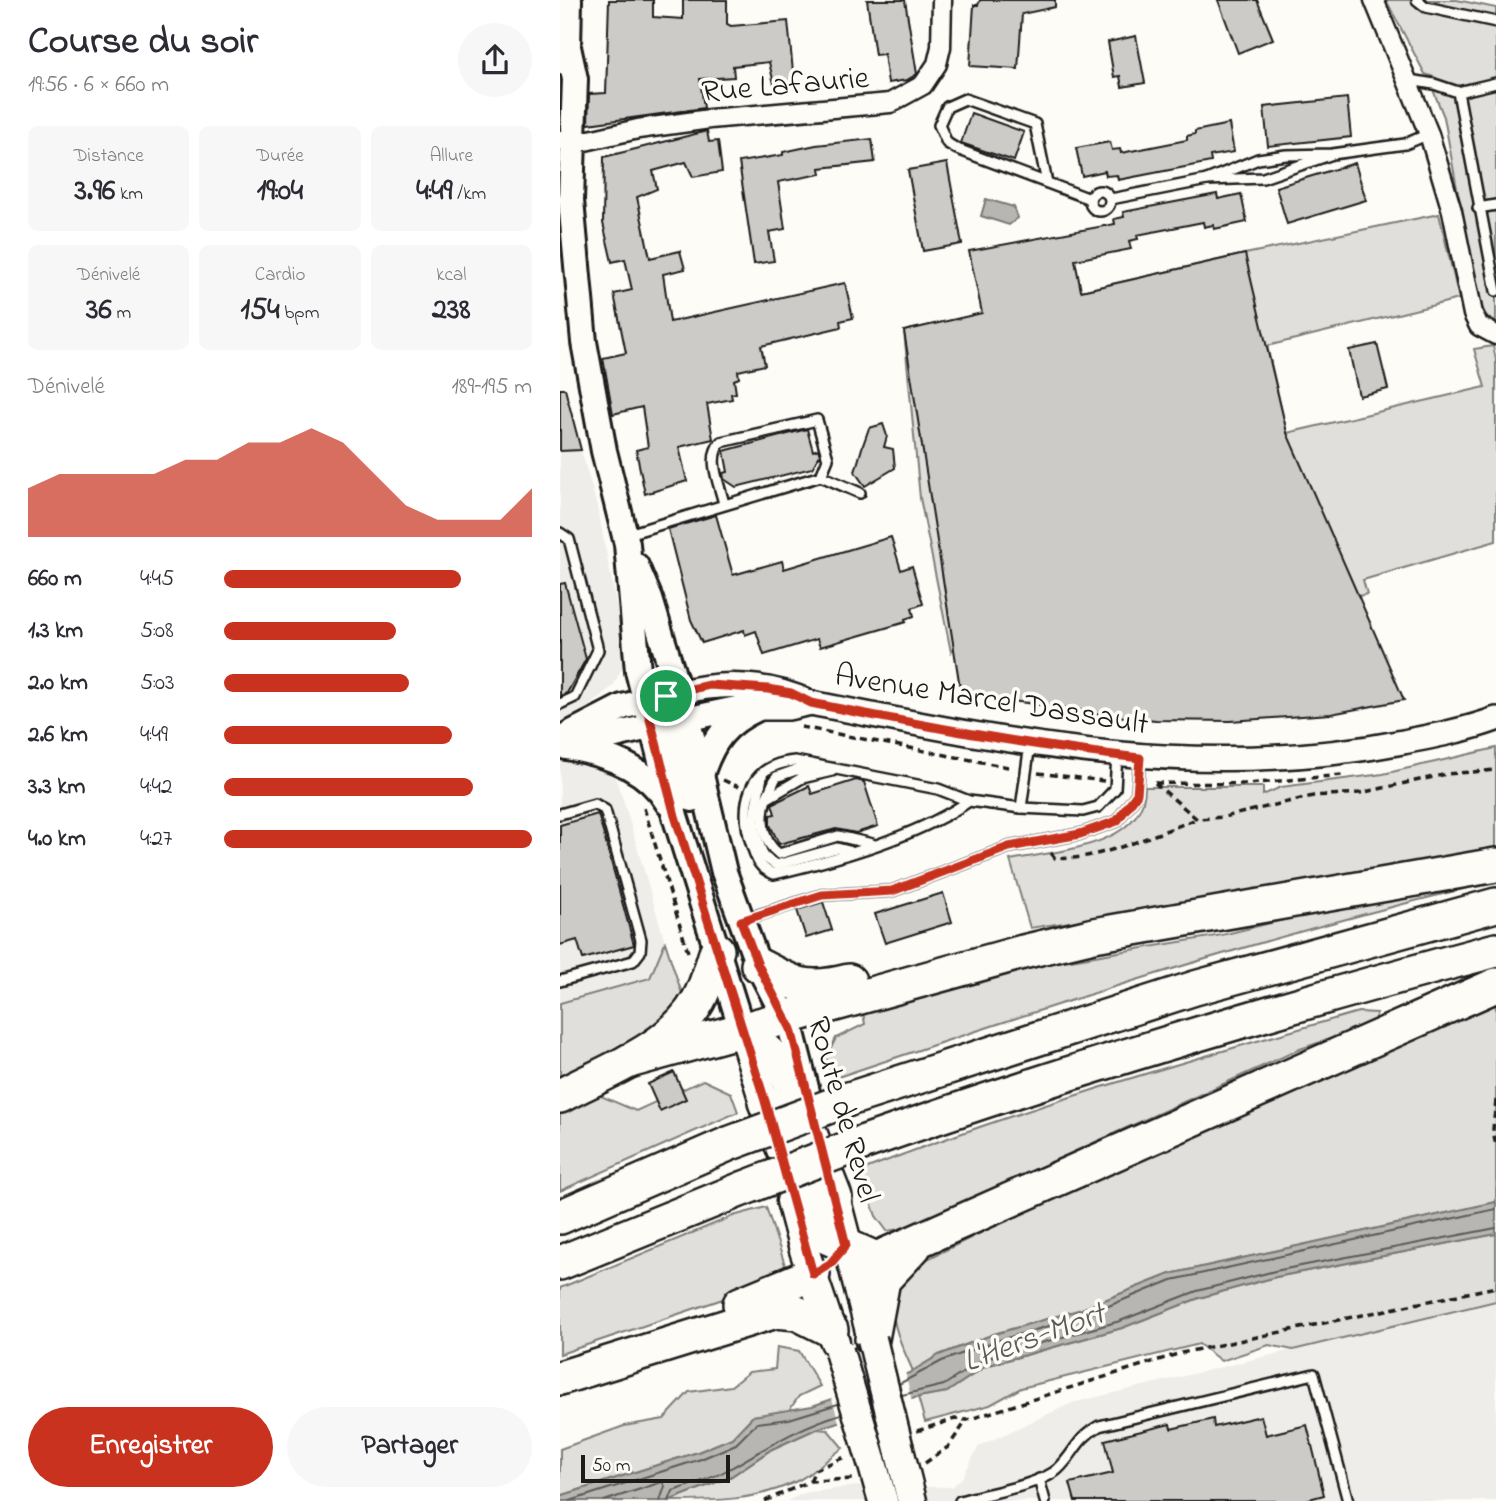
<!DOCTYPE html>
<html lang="fr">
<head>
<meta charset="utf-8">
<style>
	body { margin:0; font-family:"Indie Flower",sans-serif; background:#f7f7f7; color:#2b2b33; height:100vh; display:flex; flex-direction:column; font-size:26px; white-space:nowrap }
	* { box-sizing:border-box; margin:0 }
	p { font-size:23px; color:#7c7c81 }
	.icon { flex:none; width:38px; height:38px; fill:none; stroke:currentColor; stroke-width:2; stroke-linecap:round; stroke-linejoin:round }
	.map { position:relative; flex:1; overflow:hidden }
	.side { display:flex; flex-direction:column; background:#fff; width:560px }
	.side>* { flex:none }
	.scale { position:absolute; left:21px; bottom:18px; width:149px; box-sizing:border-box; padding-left:7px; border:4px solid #1c1c1c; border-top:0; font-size:19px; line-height:24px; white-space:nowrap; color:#1c1c1c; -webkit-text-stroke:5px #fdfcf7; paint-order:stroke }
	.pin { position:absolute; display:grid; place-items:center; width:60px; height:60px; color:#fff; margin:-30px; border:4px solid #fff; border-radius:50%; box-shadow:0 2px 7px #0007 }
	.round { display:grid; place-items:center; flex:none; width:74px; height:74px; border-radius:37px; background:#f7f7f7 }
	.summary { display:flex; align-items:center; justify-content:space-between; height:119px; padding:0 28px }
	h1 { font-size:38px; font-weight:700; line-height:52px }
	.figures { display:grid; grid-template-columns:repeat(3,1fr); gap:10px; height:119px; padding:7px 28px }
	.figures div { display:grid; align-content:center; border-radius:10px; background:#f7f7f7; text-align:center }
	.figures b { font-size:30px; font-weight:700 }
	.figures small { font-size:19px; font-weight:400 }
	.figures p { font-size:19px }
	.chart { height:196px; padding:14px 28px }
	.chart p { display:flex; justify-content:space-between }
	.chart svg { width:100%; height:126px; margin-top:7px; fill:#c8321e; opacity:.7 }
	.action { display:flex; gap:14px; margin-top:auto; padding:14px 28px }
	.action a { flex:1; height:80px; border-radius:42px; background:#c8321e; color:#fff; font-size:28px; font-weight:700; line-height:80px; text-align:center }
	.action a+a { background:#f7f7f7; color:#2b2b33 }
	ul { padding:0 28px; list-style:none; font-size:23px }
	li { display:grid; grid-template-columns:112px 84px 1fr; align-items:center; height:52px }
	li i { height:18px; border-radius:9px; background:#c8321e }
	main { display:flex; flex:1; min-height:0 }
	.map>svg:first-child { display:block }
</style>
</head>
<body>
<main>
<section class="side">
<div class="summary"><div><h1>Course du soir</h1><p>19:56 · 6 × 660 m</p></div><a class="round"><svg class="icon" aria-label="share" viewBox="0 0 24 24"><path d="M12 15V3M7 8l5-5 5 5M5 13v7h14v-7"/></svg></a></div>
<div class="figures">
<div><p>Distance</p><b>3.96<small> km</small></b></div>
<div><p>Durée</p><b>19:04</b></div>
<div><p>Allure</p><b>4:49<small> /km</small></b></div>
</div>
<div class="figures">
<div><p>Dénivelé</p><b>36<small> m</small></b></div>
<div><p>Cardio</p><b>154<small> bpm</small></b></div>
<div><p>kcal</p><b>238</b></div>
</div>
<div class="chart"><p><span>Dénivelé</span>189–195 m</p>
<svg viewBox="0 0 160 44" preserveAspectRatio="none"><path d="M0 44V27L10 22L20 22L30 22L40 22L50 17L60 17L70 11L80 11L90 6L100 11L110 22L120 33L130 38L140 38L150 38L160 27V44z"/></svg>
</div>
<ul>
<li><b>660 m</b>4:45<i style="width:77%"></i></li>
<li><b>1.3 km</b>5:08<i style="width:56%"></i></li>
<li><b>2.0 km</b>5:03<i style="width:60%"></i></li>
<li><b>2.6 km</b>4:49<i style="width:74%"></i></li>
<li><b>3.3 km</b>4:42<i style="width:81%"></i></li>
<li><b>4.0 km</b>4:27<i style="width:100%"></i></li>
</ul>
<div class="action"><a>Enregistrer</a><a>Partager</a></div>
</section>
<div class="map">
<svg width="936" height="1501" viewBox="0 0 936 1501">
	<rect width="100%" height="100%" fill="#fdfcf7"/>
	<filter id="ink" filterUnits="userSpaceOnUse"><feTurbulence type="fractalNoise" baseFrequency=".0143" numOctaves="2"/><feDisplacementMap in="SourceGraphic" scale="14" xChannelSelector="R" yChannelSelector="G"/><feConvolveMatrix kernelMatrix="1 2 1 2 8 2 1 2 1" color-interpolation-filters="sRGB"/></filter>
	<g filter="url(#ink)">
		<g fill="#eeede9">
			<path d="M21,450L37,506L67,658L53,686L31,704L63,799L105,942L90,978L0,1003V451Z"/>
			<path d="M936,1301V1501H227L244,1493L296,1486L392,1487L402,1478L419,1446L512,1403Z"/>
		</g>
		<g fill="#e0dfdb" stroke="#7e7e7c" stroke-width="2">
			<path d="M826,0H897L936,8V322L927,317L917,298L884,117L873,90L876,78L865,74Z"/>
			<path d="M879,214L899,299L707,346L727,433L925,387L914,349L933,346L936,360V541L803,580L807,594L753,607L395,643L391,652L360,498L344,331L685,254Z"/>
			<path d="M936,748V858L470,928L450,860C493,851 585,848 585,787H703V795L721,787L823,774Z"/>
			<path d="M902,885L903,889C689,941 480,1009 272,1079L266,1058L276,1038L305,1024L303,1013L468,967L662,935L756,912Z"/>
			<path d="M105,942L124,1000L94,1032L0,1080V1003L90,978Z"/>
			<path d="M936,999V1202L610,1274L522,1309L434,1334L379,1355L353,1371C338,1338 318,1298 349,1268L496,1196Z"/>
			<path d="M798,1012L817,1013L812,1025L740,1049L346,1228L327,1231L316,1216L300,1171C462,1107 631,1060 798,1012Z"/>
			<path d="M143,1080L171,1093L178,1112L0,1191V1111L34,1093L76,1111Z"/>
			<path d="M206,1207L225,1265L219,1280L0,1354V1288L173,1216Z"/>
			<path d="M936,1234V1301L733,1350L709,1345L661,1361L639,1344L461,1388L430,1405L365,1422L358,1397L387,1392L426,1366L562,1328L639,1298L716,1277Z"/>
			<path d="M217,1347L239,1351L260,1386L239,1396L228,1412L193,1416L172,1438L138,1452L0,1496V1449L64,1426L104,1419L129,1392L171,1386L189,1372L215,1369Z"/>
			<path d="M256,1429L268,1430L283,1448C268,1458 254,1472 239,1480C198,1501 154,1501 108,1501L170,1477L212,1449Z"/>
		</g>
		<g fill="#b7b6b2" stroke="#797876" stroke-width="2">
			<path d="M426,199L454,207L458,218L449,225L421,216Z"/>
			<path d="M936,1202V1234L716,1277L639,1298L562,1328L426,1366L387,1392L358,1397L256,1429L212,1449L170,1477L108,1501H0V1496L138,1452L172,1438L193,1416L252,1406L349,1373L379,1355L434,1334L522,1309L610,1274Z"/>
		</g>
		<path fill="#fdfcf7" d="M345,1371L352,1402L280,1425L271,1396Z"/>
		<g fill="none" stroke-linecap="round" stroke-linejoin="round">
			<g stroke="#5a5a58" stroke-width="2">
				<path d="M339,1384L382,1361L436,1341L524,1316L612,1280L936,1209"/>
				<path d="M342,1395L384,1385L424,1359L560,1321L637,1291L715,1271L936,1228"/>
				<path d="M10,1501L141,1459L176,1444L197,1423L229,1419L278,1404"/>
				<path d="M44,1501L102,1482L105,1486L100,1501"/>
				<path d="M109,1501L113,1491C132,1484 152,1479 169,1469C208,1447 238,1427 281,1414"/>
			</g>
		</g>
		<g fill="#cccbc8" stroke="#1c1c1c" stroke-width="2">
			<path d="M49,0H93V17L123,19V0H167V24L171,26L228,21L234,82L214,84L209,62L173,66L174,77L140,79L144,108L28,124L29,94L46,93Z"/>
			<path d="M307,0H345L357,74L347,80L328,83L324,54L315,55Z"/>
			<path d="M420,0H495V7L462,14L458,69L410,66L414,5H418Z"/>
			<path d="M658,0H697L713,39L678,53Z"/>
			<path d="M576,36L585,83L562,87L560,76L554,77L548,42Z"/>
			<path d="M787,98L791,137L708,146L704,107Z"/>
			<path d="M411,113L464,132L454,161L401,143Z"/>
			<path d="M669,124L674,152L650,156L651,162L558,180L557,175L546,176L545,171L522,176L516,148L550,142L552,150L560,149L561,153L627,140V136L635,134V131Z"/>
			<path d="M147,131L149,142L158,141L162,172L133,177L126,162L93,171L97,189L77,197L90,258L120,251L125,269L103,274L110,322L285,283L293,318L280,321L281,327L201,346L205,365L178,371L179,378L174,380L176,393L171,394L172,399L147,404L153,439L119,447L127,481L85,494L76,450L88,447L82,407L53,414L43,358L66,353L54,294L72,290L65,259L52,262L43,223L44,157Z"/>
			<path d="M312,139L315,162L260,168L261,174L218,182L225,229L209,232L214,261L194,264L179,162L223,155V152L256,145Z"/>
			<path d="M387,163L402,244L363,251L348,170Z"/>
			<path d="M795,163L806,200L727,224L716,187Z"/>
			<path d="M657,194L658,199L681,194L687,222L654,229L653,225L644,227L643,222L577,235L578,239L569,241L571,249L515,260L521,291L685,254L727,433L844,700L771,714L670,721L596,720L523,713L524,711L401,694L344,331L422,313L409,251L555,224L554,219L564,217L563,212Z"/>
			<path d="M817,344L828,389L799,396L789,350Z"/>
			<path d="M0,389H5L21,450L0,451Z"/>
			<path d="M323,424L327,436L324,447L333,449L335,468L305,486L295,472L302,448L309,428Z"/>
			<path d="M247,429L253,451L258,449L260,455L252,468L176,487L164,479L163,473L168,472L164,451Z"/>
			<path d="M156,515L173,575L222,561L224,569L331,537L341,570L352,566L363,604L352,608L354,616L345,619L346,622L260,647L257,639L204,655L196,631L185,635L184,630L142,643L131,620L108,529Z"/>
			<path d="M5,583L26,659L7,693L0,696V584Z"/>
			<path d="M296,780L304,782L318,826L296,833L276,829L219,844L210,825V815L215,814L212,804L249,786L252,794Z"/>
			<path d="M38,814L74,945L23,959L17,940L0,945V825Z"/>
			<path d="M383,893L392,922L325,943L315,914Z"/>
			<path d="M263,902L272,930L246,938L237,910Z"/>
			<path d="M114,1072L126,1099L100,1111L88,1084Z"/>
			<path d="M701,1416L706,1435L747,1425L764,1495L742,1501H515L510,1483L553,1473L545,1440L610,1424L611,1429L653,1419L654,1427Z"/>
		</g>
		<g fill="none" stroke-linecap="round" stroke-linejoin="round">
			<g stroke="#1c1c1c" stroke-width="14">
				<g id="service">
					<path d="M857,0L866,7L936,22"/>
					<path d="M849,80L874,84L898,92"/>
					<path d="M936,83L898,92L936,291"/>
					<path d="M647,180L698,159L726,155L772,154L845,144L869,134"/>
					<path d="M487,183L475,124L405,99L387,107L379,125L387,143L397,149L530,199"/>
					<circle cx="540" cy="201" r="10"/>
					<path d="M551,199L647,180L703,178L770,155"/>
					<path d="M918,208L936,205"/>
					<path d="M164,504C160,485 146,458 161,442L257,420L268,459L261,476"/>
					<path d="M0,533L9,539L38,650L15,697L0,704"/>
					<path d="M65,535L261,476L300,493"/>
					<path d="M272,771L242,778L206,799C200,818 202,842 219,854L278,836L312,844"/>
					<path d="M202,777C195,814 188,819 204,857L216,865L277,848L289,851"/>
					<path d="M206,799L216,777L236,770L253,771"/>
					<path d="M409,801C359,836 274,860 214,874C199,868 197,861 192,846C179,808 186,765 235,761L378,789L409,801L461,808L523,811L538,807L555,789L557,755"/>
					<path d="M461,808L470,744"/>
					<path d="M0,814L35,804L45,810L81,940L80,952L73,961L0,981"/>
					<path d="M183,920L262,895L332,891L449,847L520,834L557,821L577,794L580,758"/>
					<path d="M479,1479L485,1501"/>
					<path d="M400,1501C424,1494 481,1485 498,1469C515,1453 516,1439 539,1426L754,1374L788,1501"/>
				</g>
			</g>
			<g stroke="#1c1c1c" stroke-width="23">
				<g id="minor">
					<path d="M814,0L869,134L892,211L913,314L919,326L936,335"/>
					<path d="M0,140L25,141L78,129L150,119L330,103L363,85L377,64L381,47L382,0"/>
				</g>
			</g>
			<g stroke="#1c1c1c" stroke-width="28">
				<g id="tertiary">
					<path d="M118,693C162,681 210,683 251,703C452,743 638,782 843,742C874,736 906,730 936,719"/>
					<path d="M127,719L179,708H228L251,703"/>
				</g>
			</g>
			<g stroke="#1c1c1c" stroke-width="30">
				<g id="secondary">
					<path d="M8,47L15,79L11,200L24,342L44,451L67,544L78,671L115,816L182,1030"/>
					<path d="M4,62L8,47L9,0"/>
					<path d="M76,566L90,599L132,737L164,872L198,965L231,1029L247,1092"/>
					<path d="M104,722L132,799"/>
					<path d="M0,739L62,707L101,697"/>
					<path d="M18,744L105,723"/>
					<path d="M6,747C44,753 87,767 108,803"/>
					<path d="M141,775C152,741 165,723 198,708"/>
				</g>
			</g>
			<g stroke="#1c1c1c" stroke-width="33">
				<g id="primary">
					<path d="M182,1030L210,1121"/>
					<path d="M275,1197L312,1339"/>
					<path d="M231,1201L244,1250L275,1342"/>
					<path d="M339,1449L352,1501"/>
					<path d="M311,1459L323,1501"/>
				</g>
			</g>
			<g stroke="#1c1c1c" stroke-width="38">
				<g id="motorway">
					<path d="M198,965C236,985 246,992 289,981"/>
					<path d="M182,1030L224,1067L275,1197"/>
					<path d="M69,1061L463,952L534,935L936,865"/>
					<path d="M0,1096C46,1071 110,1050 138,1001C147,986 151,967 157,950"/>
					<path d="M289,1099L635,988L936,905"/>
					<path d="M205,1102L255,1229L260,1234L314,1258L321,1257L936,985"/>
					<path d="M302,1143C511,1069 722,1007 936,950"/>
					<path d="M0,1217L168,1144"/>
					<path d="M0,1263L182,1189"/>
					<path d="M180,1304L253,1274"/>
					<path d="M312,1339L323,1280L354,1247"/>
					<path d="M0,1378L216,1311L237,1313L271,1330"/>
				</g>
			</g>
			<g stroke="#1c1c1c" stroke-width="3.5" stroke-dasharray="7 5" stroke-linecap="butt">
				<path d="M241,727L453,768"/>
				<path d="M478,773L544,781"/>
				<path d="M163,780L179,787"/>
				<path d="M595,783L637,819L664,817L753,796L800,793L887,774L936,770"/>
				<path d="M595,783L688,784L782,775"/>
				<path d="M84,808L128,952"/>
				<path d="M491,853L495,858C536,862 597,833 637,819"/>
				<path d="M936,1100L933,1129L936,1147"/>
				<path d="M357,1431L395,1419L407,1420L621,1353L936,1287"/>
				<path d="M365,1463L388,1447L407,1420"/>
				<path d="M250,1481L255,1470L287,1456"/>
				<path d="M205,1501L250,1481L293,1479"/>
			</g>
			<use href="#service" stroke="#fdfcf7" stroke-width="9"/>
			<use href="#minor" stroke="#fdfcf7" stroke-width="18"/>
			<use href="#tertiary" stroke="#fdfcf7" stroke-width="23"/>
			<use href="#secondary" stroke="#fdfcf7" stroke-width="24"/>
			<use href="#primary" stroke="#fdfcf7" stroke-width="28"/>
			<use href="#motorway" stroke="#fdfcf7" stroke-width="33"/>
			<g stroke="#1c1c1c" stroke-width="33" stroke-linecap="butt">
				<g id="primary-bridge">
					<path d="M312,1339L339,1449"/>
					<path d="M279,1351L311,1459"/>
				</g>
			</g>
			<g stroke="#1c1c1c" stroke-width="38" stroke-linecap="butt">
				<g id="motorway-bridge">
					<path d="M168,1144L289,1099"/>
					<path d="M182,1189L302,1143"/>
				</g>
			</g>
			<use href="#primary-bridge" stroke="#fdfcf7" stroke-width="28"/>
			<use href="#motorway-bridge" stroke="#fdfcf7" stroke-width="33"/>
		</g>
	</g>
	<g fill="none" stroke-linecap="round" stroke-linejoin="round" filter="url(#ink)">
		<g stroke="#fff" stroke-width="14">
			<path id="route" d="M149,685L208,689L231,693L251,703C360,725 469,746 580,758L577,794L557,821L520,834L449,847L332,891L262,895L181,921L198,965L231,1029L286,1245L270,1264L253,1274L205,1101L115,816L85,700Z"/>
		</g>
		<use href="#route" stroke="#c8321e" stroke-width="9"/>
	</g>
	<g text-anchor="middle" stroke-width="7" stroke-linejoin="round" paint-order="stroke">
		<g font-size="32" fill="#1c1c1c" stroke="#fdfcf7">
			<text transform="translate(225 83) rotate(-5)" y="11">Rue Lafaurie</text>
			<text transform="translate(432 698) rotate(9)" y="11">Avenue Marcel Dassault</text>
			<text transform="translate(285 1109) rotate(74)" y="11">Route de Revel</text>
		</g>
		<g font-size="33" font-style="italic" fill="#5a5a58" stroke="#fdfcf7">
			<text transform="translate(473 1335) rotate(-20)" y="12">L'Hers-Mort</text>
		</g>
	</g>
</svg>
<div class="scale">50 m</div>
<div class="pin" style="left:106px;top:696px;background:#1e9e55"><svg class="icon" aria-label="arrive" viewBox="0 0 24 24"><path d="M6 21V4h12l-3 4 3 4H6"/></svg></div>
</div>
</main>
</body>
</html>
